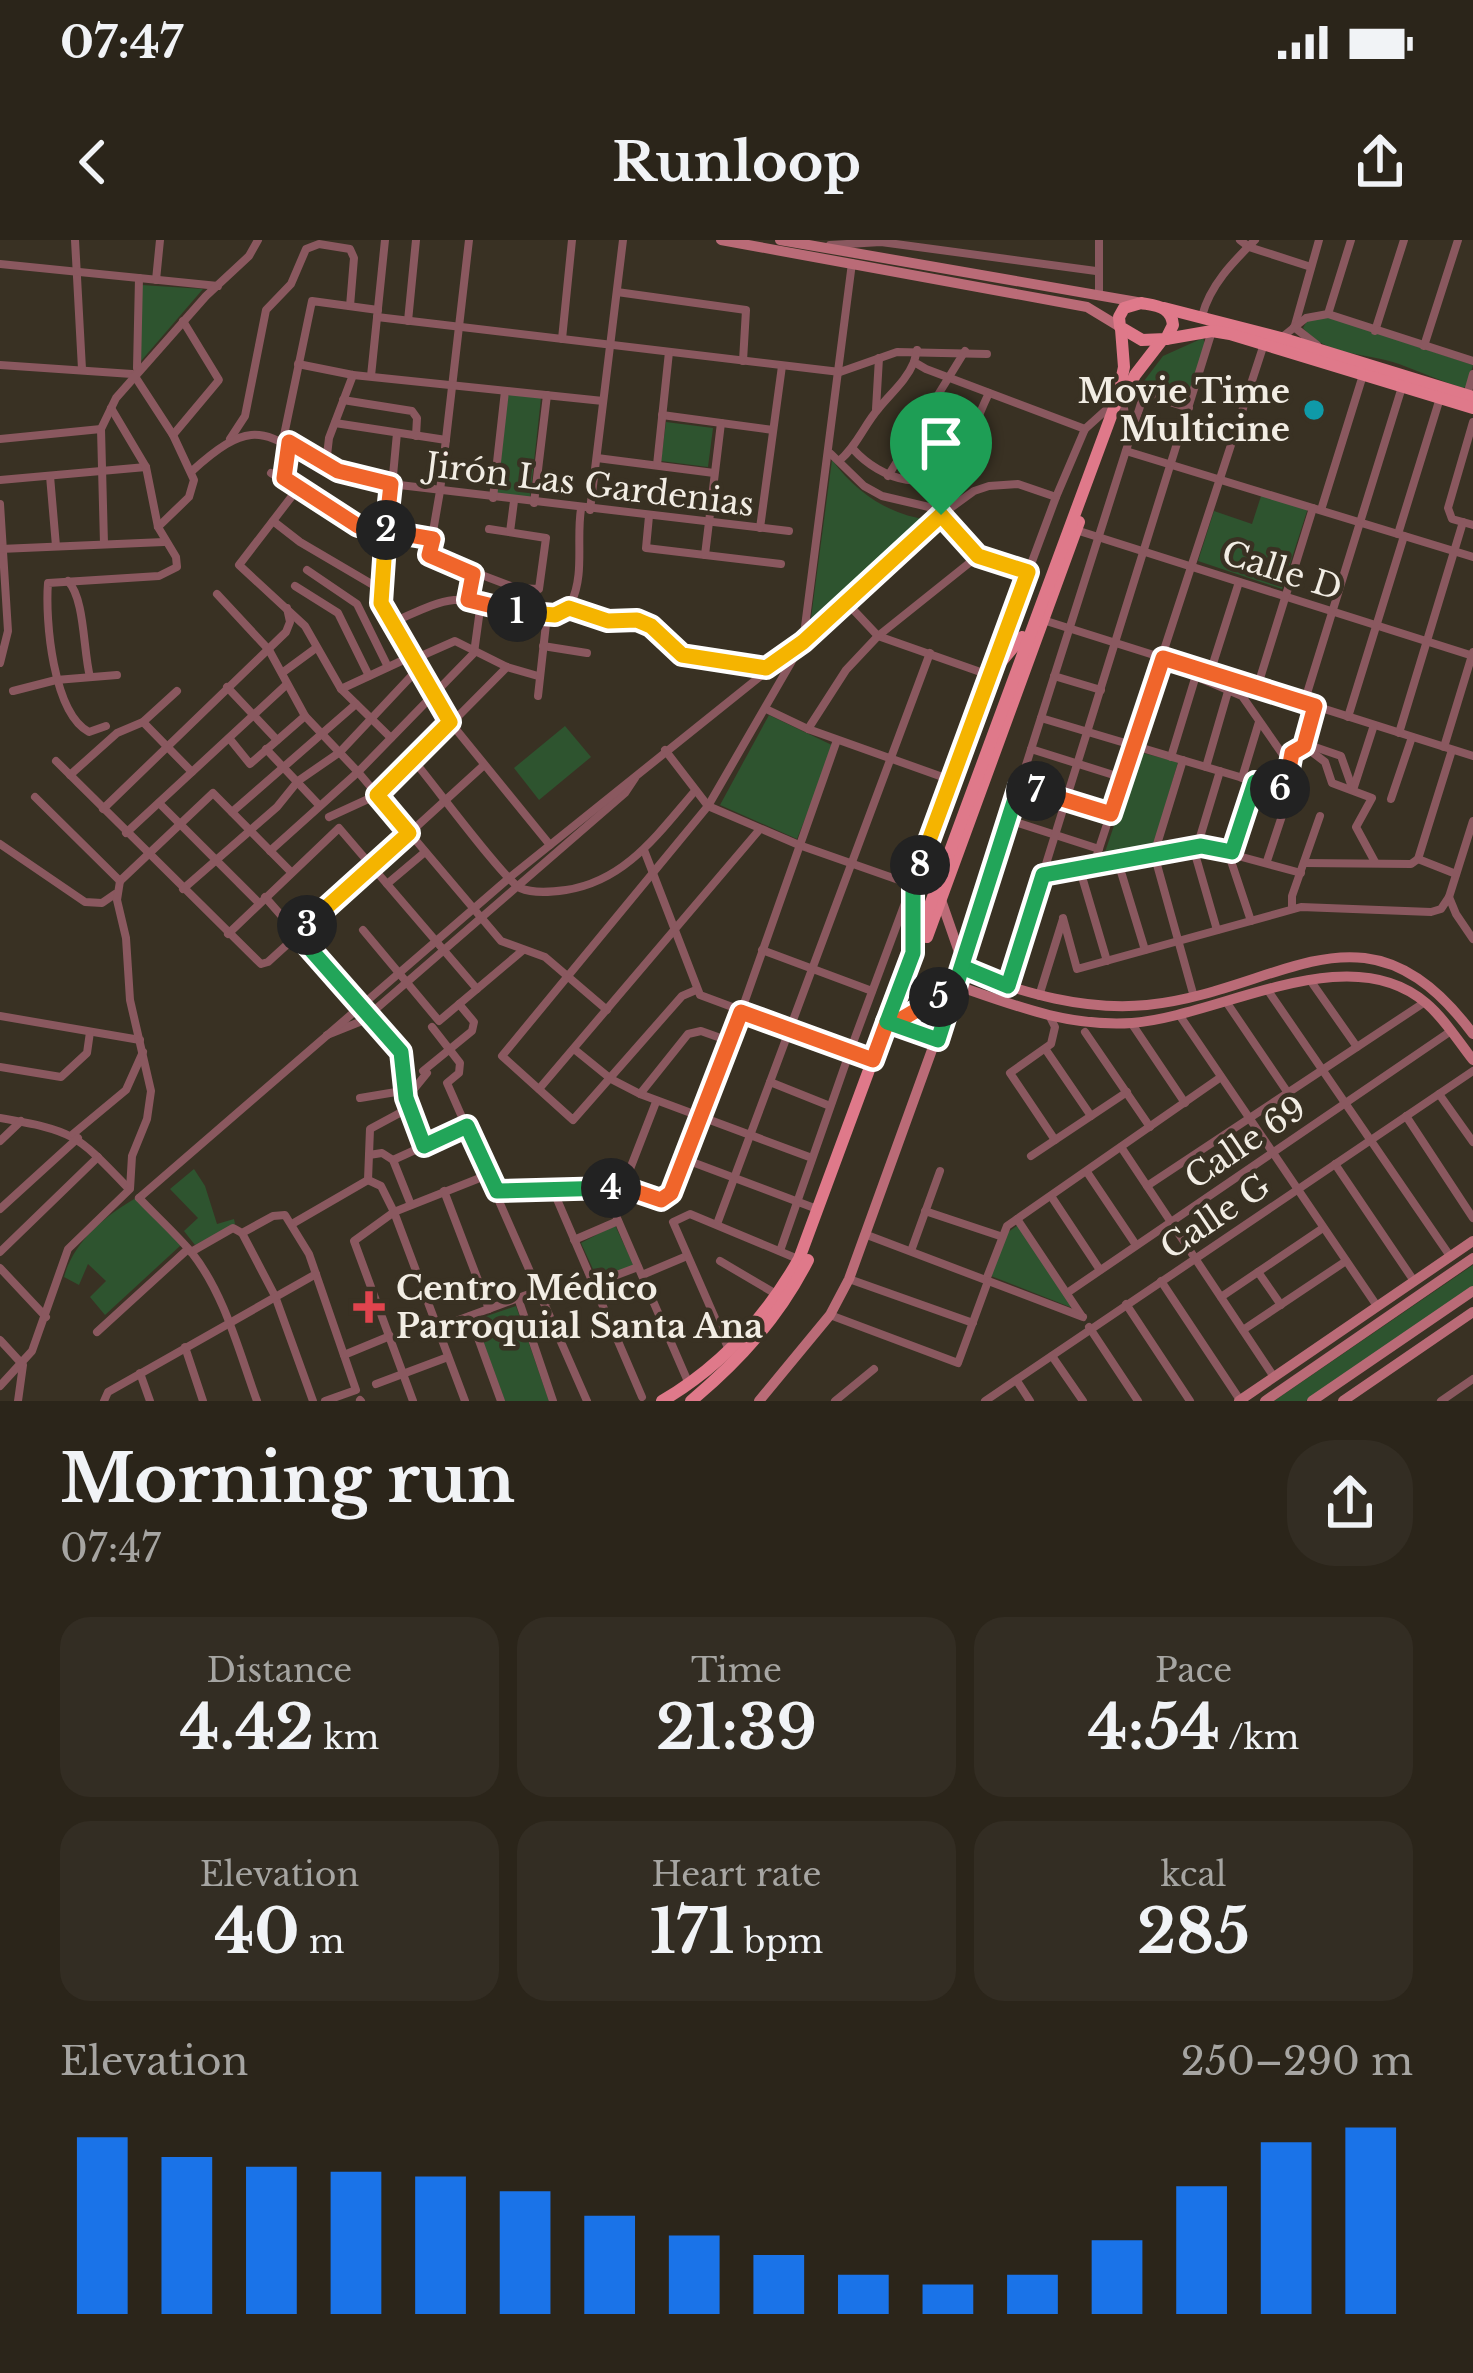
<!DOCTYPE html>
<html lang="en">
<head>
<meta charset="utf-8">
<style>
	body { margin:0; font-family:"Libre Baskerville",serif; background:#332d23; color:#f1f3f6; height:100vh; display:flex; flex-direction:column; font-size:45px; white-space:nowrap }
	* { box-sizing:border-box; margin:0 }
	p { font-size:39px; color:#a6a5a2 }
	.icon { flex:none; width:66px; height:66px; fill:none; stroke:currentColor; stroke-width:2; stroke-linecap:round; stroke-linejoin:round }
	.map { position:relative; height:1161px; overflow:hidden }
	.details { display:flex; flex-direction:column; background:#2b251a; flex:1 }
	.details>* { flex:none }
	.pin { position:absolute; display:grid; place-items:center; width:102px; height:102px; color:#fff; margin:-123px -51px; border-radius:50% 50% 50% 0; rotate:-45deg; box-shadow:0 0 12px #0007 }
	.pin .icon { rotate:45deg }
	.km { position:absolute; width:60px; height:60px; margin:-30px; border-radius:50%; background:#222; color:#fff; font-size:33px; line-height:60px; text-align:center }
	.round { display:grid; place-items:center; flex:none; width:126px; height:126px; border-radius:48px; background:#332d23 }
	.summary { display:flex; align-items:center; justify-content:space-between; height:204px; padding:0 60px }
	h1 { font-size:66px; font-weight:700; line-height:90px }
	.figures { display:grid; grid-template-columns:repeat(3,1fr); gap:18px; height:204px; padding:12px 60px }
	.figures div { display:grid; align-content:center; border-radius:30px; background:#332d23; text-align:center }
	.figures b { font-size:60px; font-weight:700 }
	.figures small { font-size:33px; font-weight:400 }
	.figures p { font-size:33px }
	.chart { height:336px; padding:24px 60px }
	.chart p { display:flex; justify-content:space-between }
	.chart svg { width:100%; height:216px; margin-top:12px; stroke:#1a73e8; stroke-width:6 }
	.status { display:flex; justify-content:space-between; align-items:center; height:84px; padding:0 60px; background:#2b251a; direction:ltr }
	.status svg { height:33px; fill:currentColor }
	header { display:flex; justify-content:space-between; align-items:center; height:156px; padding:0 60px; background:#2b251a; font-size:54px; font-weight:700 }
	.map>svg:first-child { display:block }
</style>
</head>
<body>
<div class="status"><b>07:47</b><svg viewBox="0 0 49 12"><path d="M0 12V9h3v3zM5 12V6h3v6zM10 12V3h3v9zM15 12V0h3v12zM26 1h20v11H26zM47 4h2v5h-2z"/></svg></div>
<header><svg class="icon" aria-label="back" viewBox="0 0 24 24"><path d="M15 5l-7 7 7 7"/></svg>Runloop<svg class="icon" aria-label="share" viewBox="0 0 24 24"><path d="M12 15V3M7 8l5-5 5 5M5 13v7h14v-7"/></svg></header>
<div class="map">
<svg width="1473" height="1161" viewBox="0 0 1473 1161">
	<rect width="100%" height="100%" fill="#393123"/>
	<g fill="#2e542f">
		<path d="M142,45L203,49L141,121V48Z"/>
		<path d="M1325,76L1473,125L1467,146L1463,148C1441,141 1421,132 1399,124C1366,112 1327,117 1303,88L1307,81Z"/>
		<path d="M1203,98L1205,104L1186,164L1138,149L1163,116Z"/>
		<path d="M508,154L541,158L530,258L497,254Z"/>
		<path d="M666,182L713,188L708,227L661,221Z"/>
		<path d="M832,220C857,253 887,274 929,280L820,380L814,381L811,378Z"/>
		<path d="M1262,253L1308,268L1282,349L1198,321L1214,271L1252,284Z"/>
		<path d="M769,475L834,506L797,599L720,565Z"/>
		<path d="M565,486L591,517L539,560L514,528Z"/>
		<path d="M1139,512L1178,522L1153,608L1103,618Z"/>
		<path d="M194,929L205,946L217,984L234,979L235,984L195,1005L184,991L198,978L170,949Z"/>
		<path d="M136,958L181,1005L105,1075L90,1057L106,1041L88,1024L79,1045L64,1037C74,1001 105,976 136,958Z"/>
		<path d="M615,985L634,1026L598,1040L581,1003Z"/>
		<path d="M1018,985L1075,1069L991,1036L1007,993Z"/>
		<path d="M1473,1025V1048L1306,1161H1274Z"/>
		<path d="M516,1066L549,1161H505L475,1080Z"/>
	</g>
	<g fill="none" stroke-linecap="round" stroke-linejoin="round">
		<g stroke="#8a585f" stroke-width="8">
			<path d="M75,0L82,129"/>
			<path d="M469,0L440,251L429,315L516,348L539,349L546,298L489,289"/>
			<path d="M1099,0V56"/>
			<path d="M1240,0L1249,7L1311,27"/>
			<path d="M830,5L881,2L1096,31"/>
			<path d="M0,24L218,46"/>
			<path d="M156,40L160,0"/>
			<path d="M617,52L746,70L743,121"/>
			<path d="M1328,74L1351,0"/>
			<path d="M1202,76C1210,45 1233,22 1255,0"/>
			<path d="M377,77L840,132L897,112L987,114"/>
			<path d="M408,81L416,0"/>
			<path d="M1295,85L1319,0"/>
			<path d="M1294,87L1317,105"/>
			<path d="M1375,91L1404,0"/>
			<path d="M1281,98L1306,78L1328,74L1473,121"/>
			<path d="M562,99L572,0"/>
			<path d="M1424,106L1458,0"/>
			<path d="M917,110L914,122L926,129L1085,189"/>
			<path d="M298,124L353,135L603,161"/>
			<path d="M0,125L132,134"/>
			<path d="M137,128L139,38"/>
			<path d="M134,135L173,195L194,240L189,257L158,287"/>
			<path d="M371,136L385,0"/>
			<path d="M1467,155L1473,134"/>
			<path d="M343,160L412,171L417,178L416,196"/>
			<path d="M1123,162L1129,199"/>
			<path d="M876,169L879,118"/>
			<path d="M662,175L773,190"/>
			<path d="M1473,182L1448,268L1452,279L1473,285"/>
			<path d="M335,183L446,200"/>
			<path d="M397,193L381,363L450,482L550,605"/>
			<path d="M173,195L219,140L183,81"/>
			<path d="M0,199L101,189"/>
			<path d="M230,199L245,176L266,70L291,44L306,9L319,4L350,9L354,18L350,66"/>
			<path d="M283,200L312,61L378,70"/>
			<path d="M853,209C881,240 932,258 960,215C972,196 979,173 989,153"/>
			<path d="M1126,211L1473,317"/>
			<path d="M831,214L864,246L882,256L933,268L978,316L1028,332"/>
			<path d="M597,218L714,233"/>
			<path d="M839,221C857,206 864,185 879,168C892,152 906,141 914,122"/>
			<path d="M326,224L329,198L353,135"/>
			<path d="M657,225L669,112"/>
			<path d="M192,231C260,169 266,199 335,230C352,237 373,239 391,244L789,291"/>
			<path d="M271,233L358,286L433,299"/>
			<path d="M50,236L56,306"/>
			<path d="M888,236L965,111"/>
			<path d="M283,237L289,202"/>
			<path d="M0,240L146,227"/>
			<path d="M299,247L239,325L305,386L341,449L391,498"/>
			<path d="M493,258L505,151"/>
			<path d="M534,263L547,155"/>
			<path d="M0,264L8,391L0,423"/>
			<path d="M590,270L623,0"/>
			<path d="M1321,270L1363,135"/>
			<path d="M649,276L646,308L781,324"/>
			<path d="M273,281L300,302L380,349"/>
			<path d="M760,288L782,126"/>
			<path d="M1076,290L1473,416"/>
			<path d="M510,292L514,261"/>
			<path d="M1398,294L1440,158"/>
			<path d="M104,304L101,189L116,158L206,56L249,16L258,0"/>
			<path d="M0,309L164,302"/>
			<path d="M705,315L721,183"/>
			<path d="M307,330L357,364L388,427"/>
			<path d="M68,341C85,359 83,410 90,437"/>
			<path d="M295,346L338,373L369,436"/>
			<path d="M217,354L269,410L305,476L358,532L501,701L545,717L607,770"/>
			<path d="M468,360L474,334"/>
			<path d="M846,362L878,396L989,435"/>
			<path d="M569,369L608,381L637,380L655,389L670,407L683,415L765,428"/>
			<path d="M1043,380L1473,516"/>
			<path d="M391,383C411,375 433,362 454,360C482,358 557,392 571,363C585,334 576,300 581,269"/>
			<path d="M543,406L587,413"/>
			<path d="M412,420L455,401L507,427L538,436"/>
			<path d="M282,433L316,408"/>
			<path d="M1210,433L1239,342"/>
			<path d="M1054,436L1101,450"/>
			<path d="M1195,436L1242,456L1288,522"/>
			<path d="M227,447L277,500"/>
			<path d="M1257,448L1313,268"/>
			<path d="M341,449L410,417"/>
			<path d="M13,451L56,440L117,435"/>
			<path d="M538,456L547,375"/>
			<path d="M1304,463L1402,147"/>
			<path d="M1315,467L1304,506L1325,522L1332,543L1372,558L1356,587L1375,622"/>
			<path d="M766,469L808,489L951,540"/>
			<path d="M1348,477L1404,296"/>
			<path d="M1041,478L1290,552L1267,621"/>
			<path d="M143,482L192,532"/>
			<path d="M106,486L89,492C53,473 45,380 48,343L159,336L177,327L176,317L158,287L146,227L111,168"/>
			<path d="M808,489L846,430L878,396L978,316"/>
			<path d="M1399,493L1463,282"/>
			<path d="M229,498L250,524L305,476"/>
			<path d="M1444,507L1473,412"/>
			<path d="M266,509L318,564"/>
			<path d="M1031,509L1123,538"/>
			<path d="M665,510L708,566L799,605L913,645"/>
			<path d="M1171,517L1197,432"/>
			<path d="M1183,520L1154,614L1194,757"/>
			<path d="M56,521L261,724L268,722L483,526"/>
			<path d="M414,521C432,542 504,640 520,648C534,654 552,652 566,650C625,641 657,595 694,552"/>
			<path d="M1206,527L1229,448"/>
			<path d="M70,535L117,493L143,482L177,451"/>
			<path d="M1242,538L1259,482"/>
			<path d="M1019,546L1111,574"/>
			<path d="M1285,550L1292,513L1309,505L1341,516L1353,550"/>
			<path d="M1353,550L1374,485"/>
			<path d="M35,557L120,641"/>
			<path d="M1391,559L1412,497"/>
			<path d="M159,563L259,663"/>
			<path d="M103,569L286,392L290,382L287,368"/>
			<path d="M232,572L356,464"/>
			<path d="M329,577L377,555L395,540L507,427"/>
			<path d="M1009,580L1099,609"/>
			<path d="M1473,581L1449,657L1456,674L1473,699"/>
			<path d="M126,593L285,446"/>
			<path d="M0,604L85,662L102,663L115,654"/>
			<path d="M1193,607L1217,690"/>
			<path d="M1197,607L1220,531"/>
			<path d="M644,610L700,755L872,819"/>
			<path d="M270,611L358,532L474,413L481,362"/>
			<path d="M1228,612L1251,681"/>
			<path d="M1232,612L1255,542"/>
			<path d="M1418,619L1452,510"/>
			<path d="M1118,622L1145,710"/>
			<path d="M1304,623L1411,624L1418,619L1456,634"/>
			<path d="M1093,627L1264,104"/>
			<path d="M1080,630L1107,721"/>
			<path d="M1043,635L1201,606L1301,633"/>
			<path d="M120,641L213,553L291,632"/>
			<path d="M387,644L425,612"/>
			<path d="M183,649L277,567L298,541L340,512L417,430"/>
			<path d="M265,657L401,812L406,858L424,906"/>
			<path d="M1292,669V656L1320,576"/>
			<path d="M1063,678L1077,729L1301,667L1431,672L1441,669L1449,657"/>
			<path d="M363,690L439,781L522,711"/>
			<path d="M228,694L339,588L477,749"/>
			<path d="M762,710L872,751"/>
			<path d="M964,720L1144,154L1189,168"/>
			<path d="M1310,740L1357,807"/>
			<path d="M1008,746L1212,91"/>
			<path d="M696,750L682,756L573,880L502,816L708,566L803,402L852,23"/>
			<path d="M1269,752L1450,1016"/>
			<path d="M1039,756L1063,679"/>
			<path d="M1227,763L1288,853"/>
			<path d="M0,776L140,800"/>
			<path d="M1180,776L1377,1066"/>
			<path d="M1050,777L1055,787L1051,804L1010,833L1055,900"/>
			<path d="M1132,784L1185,863"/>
			<path d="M895,785L937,799"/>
			<path d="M432,787L460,823L459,833L447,843L587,1161"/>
			<path d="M1085,792L1150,887"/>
			<path d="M327,795L362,781L625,553L635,538"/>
			<path d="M574,809L611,839L640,854L812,918"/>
			<path d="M1046,810L1091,876"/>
			<path d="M0,827L61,837L87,813L90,792"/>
			<path d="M423,831L472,791L474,782L459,764"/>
			<path d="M770,842L830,866"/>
			<path d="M539,849L760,589"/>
			<path d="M640,854L688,794L701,791L729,801"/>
			<path d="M1439,854L1473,902"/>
			<path d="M360,858L414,849L427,833"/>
			<path d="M1406,876L1473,978"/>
			<path d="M0,878C75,891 76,894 128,948"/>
			<path d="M73,894L126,850L143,812"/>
			<path d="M0,901L21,881"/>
			<path d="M1121,907L1274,1137"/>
			<path d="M369,915L382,913L393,920L411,965"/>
			<path d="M1031,916L1127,852"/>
			<path d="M684,919L817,969"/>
			<path d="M393,920L468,886"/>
			<path d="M1335,924L1414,1041"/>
			<path d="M1087,932L1136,1005"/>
			<path d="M368,940L381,946L394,972L465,1161"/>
			<path d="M368,940L370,889L409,868"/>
			<path d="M1147,946L1425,762"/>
			<path d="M623,947L656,862"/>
			<path d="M604,948L689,1144"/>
			<path d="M553,950L642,1157"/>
			<path d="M444,951L489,1069"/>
			<path d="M497,951L623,947L661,960L669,956L741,772L837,500"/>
			<path d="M1051,956L1100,1030"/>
			<path d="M139,958L509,638L803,402L941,275L974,251L989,246L1018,244L1056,257"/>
			<path d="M139,958C156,976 176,994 192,1013C225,1055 239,1112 257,1161"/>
			<path d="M0,969L78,898"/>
			<path d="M925,971L1000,996"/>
			<path d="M1017,979L1081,1075"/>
			<path d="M292,984L368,940"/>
			<path d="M717,984L930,413"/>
			<path d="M242,993L275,1056L313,1161"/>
			<path d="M867,995L1083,1077"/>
			<path d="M574,1000L618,981"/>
			<path d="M780,1011L850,811L1056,257L1085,189L1116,161"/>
			<path d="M911,1011L940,931"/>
			<path d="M0,1012L98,917"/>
			<path d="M191,1012L233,988L242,993L273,976L285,975L309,1014L356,1150L325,1161"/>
			<path d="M720,1021L776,1054"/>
			<path d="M0,1028L46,1077"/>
			<path d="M1258,1032L1281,1065"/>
			<path d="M642,1035L687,1016"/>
			<path d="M849,1039L973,1083"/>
			<path d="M986,1040L1007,986L1221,837"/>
			<path d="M1161,1041L1240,1160"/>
			<path d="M1067,1053L1451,791"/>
			<path d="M1221,1057L1323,988"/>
			<path d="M518,1058L553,1161"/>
			<path d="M545,1062L638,1027"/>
			<path d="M1126,1064L1190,1161"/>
			<path d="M830,1075L958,1123L988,1041"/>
			<path d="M470,1076L501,1161"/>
			<path d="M1089,1087L1138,1161"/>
			<path d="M437,1088L540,1050"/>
			<path d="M1243,1090L1346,1021"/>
			<path d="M97,1092L188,1009"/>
			<path d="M0,1100L23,1125L18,1161"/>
			<path d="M185,1107L203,1161"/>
			<path d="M729,1110L673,982L690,974L798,1019"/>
			<path d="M344,1115L390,1096"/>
			<path d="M1052,1116L1083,1161"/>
			<path d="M140,1133L150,1161"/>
			<path d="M1017,1141L1030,1161"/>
			<path d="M376,1144L448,1117"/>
			<path d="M0,1146L32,1111L68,1009L130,949L132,916L147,879L151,851L130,760L126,698L117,660L120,641"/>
			<path d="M360,1160L361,1161"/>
			<path d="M104,1161L108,1152L316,1034"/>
			<path d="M413,1161L354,1001L394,972L490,934"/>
			<path d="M835,1161L874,1129"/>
			<path d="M985,1161L1473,831"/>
			<path d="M1441,1161L1473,1139"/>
		</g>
		<g stroke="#ba6b77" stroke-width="10">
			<path d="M721,0L1087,67L1120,87"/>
			<path d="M780,0L1137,62"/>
			<path d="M941,660L966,732C1026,753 1083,771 1147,765C1283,751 1365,649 1473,794"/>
			<path d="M887,782L893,784L961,747C1018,767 1071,787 1132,783C1221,776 1348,696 1426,763C1444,778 1458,801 1473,820"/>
			<path d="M759,1161L830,1075L849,1039L962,727"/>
			<path d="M1239,1161L1473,1001"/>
			<path d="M1265,1161L1473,1018"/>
			<path d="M1312,1161L1473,1051"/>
			<path d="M1343,1161L1473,1072"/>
		</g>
		<g stroke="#df798a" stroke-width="12">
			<path d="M1141,63C1157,66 1171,66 1173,85L1166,99L1142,100L1120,87L1119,77L1124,68Z"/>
			<path d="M1164,68L1281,98L1473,157"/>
			<path d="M1166,99L1212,91L1230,94L1473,168"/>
			<path d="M1125,156L1135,135L1162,100"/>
			<path d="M990,435L1022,397"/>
			<path d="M927,697L1079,282"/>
			<path d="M913,704V645"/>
			<path d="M662,1161C720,1127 766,1077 799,1019L1117,160L1124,127L1121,89"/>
			<path d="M691,1161C740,1120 779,1077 808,1020"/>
		</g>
	</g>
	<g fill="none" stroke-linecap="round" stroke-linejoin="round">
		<g stroke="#fff" stroke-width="24">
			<path id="split-1" d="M517,372L555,375L569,368L608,381L637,380L651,386L682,415L766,428L803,402L941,275"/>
		</g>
		<g stroke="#fff" stroke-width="24">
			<path id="split-2" d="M386,290L391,244L338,231L289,202L284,238L358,286L433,299L429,315L473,334L468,360L517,372"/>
		</g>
		<g stroke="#fff" stroke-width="24">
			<path id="split-3" d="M307,685L409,593L377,555L450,482L381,363L386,290"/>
		</g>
		<g stroke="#fff" stroke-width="24">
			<path id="split-4" d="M307,685L297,694L401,812L406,858L424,906L467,886L497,951L611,948"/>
		</g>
		<g stroke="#fff" stroke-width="24">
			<path id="split-5" d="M611,948L623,947L661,960L671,953L741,772L873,820L887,782L893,784L939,757"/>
		</g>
		<g stroke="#fff" stroke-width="24">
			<path id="split-6" d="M939,757L956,747L962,727L1008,746L1043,635L1201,606L1232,612L1255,542L1280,549"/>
		</g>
		<g stroke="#fff" stroke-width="24">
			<path id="split-7" d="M1036,551L1111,574L1163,418L1315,466L1304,506L1292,513L1285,550L1280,549"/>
		</g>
		<g stroke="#fff" stroke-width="24">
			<path id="split-8" d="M920,625L913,645V713L887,782L938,800L1019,546L1036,551"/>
		</g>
		<g stroke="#fff" stroke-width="24">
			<path id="split-9" d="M920,625L1028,332L978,316L941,275"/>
		</g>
		<use href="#split-1" stroke="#f5b400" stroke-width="15"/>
		<use href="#split-2" stroke="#f0652b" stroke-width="15"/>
		<use href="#split-3" stroke="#f5b400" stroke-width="15"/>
		<use href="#split-4" stroke="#22a559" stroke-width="15"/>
		<use href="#split-5" stroke="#f0652b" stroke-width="15"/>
		<use href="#split-6" stroke="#22a559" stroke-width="15"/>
		<use href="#split-7" stroke="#f0652b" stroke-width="15"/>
		<use href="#split-8" stroke="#22a559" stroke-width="15"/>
		<use href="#split-9" stroke="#f5b400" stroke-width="15"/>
	</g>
	<circle fill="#0f9aa8" stroke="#393123" stroke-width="4.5" cx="1314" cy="170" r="12"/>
	<path fill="#e0444e" stroke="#393123" stroke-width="4.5" d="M363 1049h12v12h12v12h-12v12h-12v-12h-12v-12h12z"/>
	<g text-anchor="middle" stroke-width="9" stroke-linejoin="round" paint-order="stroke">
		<g font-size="33" font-weight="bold" fill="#f2ede4" stroke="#393123" text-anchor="end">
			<text x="1290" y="163">Movie Time<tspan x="1290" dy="38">Multicine</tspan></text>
			<text x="396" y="1060" text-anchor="start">Centro Médico<tspan x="396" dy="38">Parroquial Santa Ana</tspan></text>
		</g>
		<g font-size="33" fill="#f2ede4" stroke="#393123">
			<text transform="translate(590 244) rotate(7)" y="12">Jirón Las Gardenias</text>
			<text transform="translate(1282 330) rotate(18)" y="12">Calle D</text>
			<text transform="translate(1245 902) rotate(-34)" y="12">Calle 69</text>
			<text transform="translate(1215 976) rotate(-34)" y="12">Calle G</text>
		</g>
	</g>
</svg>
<div class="pin" style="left:941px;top:275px;background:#1e9e55"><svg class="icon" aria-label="arrive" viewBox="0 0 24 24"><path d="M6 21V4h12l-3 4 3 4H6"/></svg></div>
<b class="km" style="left:517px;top:372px">1</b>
<b class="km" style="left:386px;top:290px">2</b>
<b class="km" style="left:307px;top:685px">3</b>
<b class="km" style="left:611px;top:948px">4</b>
<b class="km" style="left:939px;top:757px">5</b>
<b class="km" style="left:1280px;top:549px">6</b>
<b class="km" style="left:1036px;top:551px">7</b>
<b class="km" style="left:920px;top:625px">8</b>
</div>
<section class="details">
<div class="summary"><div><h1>Morning run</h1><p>07:47</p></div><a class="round"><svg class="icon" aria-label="share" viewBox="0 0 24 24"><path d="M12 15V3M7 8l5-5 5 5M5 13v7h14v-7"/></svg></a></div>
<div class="figures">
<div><p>Distance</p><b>4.42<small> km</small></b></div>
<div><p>Time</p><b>21:39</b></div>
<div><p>Pace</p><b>4:54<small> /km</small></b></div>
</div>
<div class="figures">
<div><p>Elevation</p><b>40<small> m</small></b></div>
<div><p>Heart rate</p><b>171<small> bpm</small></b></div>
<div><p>kcal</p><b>285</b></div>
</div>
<div class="chart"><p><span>Elevation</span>250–290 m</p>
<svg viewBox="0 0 160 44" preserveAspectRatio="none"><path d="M5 44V8M15 44V12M25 44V14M35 44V15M45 44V16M55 44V19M65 44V24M75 44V28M85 44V32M95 44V36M105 44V38M115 44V36M125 44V29M135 44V18M145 44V9M155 44V6"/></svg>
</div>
</section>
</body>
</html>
